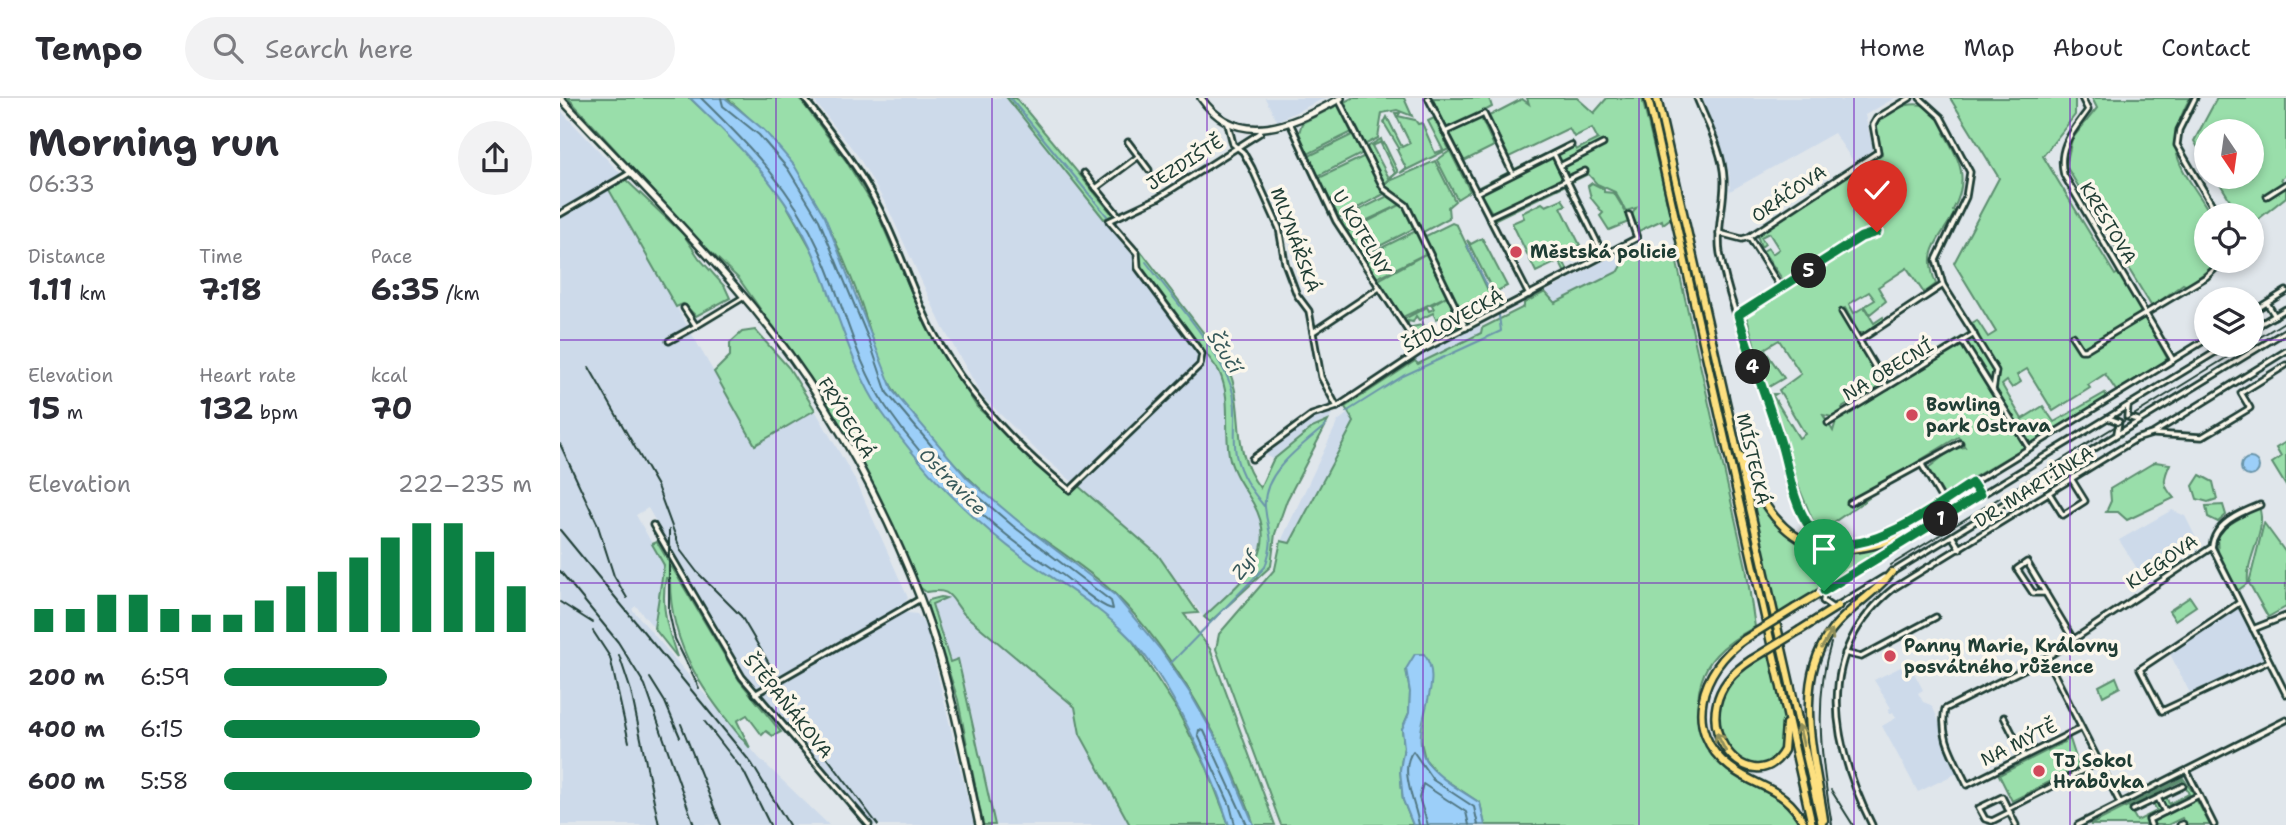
<!DOCTYPE html>
<html lang="en">
<head>
<meta charset="utf-8">
<style>
	body { margin:0; font-family:"Shantell Sans",sans-serif; background:#f2f2f3; color:#2b2b33; height:100vh; display:flex; flex-direction:column; font-size:26px; white-space:nowrap }
	* { box-sizing:border-box; margin:0 }
	p { font-size:23px; color:#7c7c81 }
	.icon { flex:none; width:38px; height:38px; fill:none; stroke:currentColor; stroke-width:2; stroke-linecap:round; stroke-linejoin:round }
	.map { position:relative; flex:1; overflow:hidden }
	.details { display:flex; flex-direction:column; background:#fff; width:560px }
	.details>* { flex:none }
	.needle { width:46px; rotate:167deg }
	.fabs { position:absolute; left:1634px; top:21px; display:grid; gap:14px }
	.fabs a { display:grid; place-items:center; width:70px; height:70px; border-radius:50%; background:#fff; box-shadow:0 4px 10px #0003; font-size:35px }
	.pin { position:absolute; display:grid; place-items:center; width:60px; height:60px; color:#fff; margin:-72px -30px; border-radius:50% 50% 50% 0; rotate:-45deg; box-shadow:0 0 7px #0007 }
	.pin .icon { rotate:45deg }
	.km { position:absolute; width:35px; height:35px; margin:-18px; border-radius:50%; background:#222; color:#fff; font-size:19px; line-height:35px; text-align:center }
	.round { display:grid; place-items:center; flex:none; width:74px; height:74px; border-radius:37px; background:#f2f2f3 }
	.headline { display:flex; align-items:center; justify-content:space-between; height:119px; padding:0 28px }
	h1 { font-size:38px; font-weight:700; line-height:52px }
	.stats { display:grid; grid-template-columns:repeat(3,1fr); gap:10px; height:119px; padding:7px 28px }
	.stats div { display:grid; align-content:center }
	.stats b { font-size:30px; font-weight:700 }
	.stats small { font-size:19px; font-weight:400 }
	.stats p { font-size:19px }
	.chart { height:196px; padding:14px 28px }
	.chart p { display:flex; justify-content:space-between }
	.chart svg { width:100%; height:126px; margin-top:7px; stroke:#0b8043; stroke-width:6 }
	ul { padding:0 28px; list-style:none; font-size:23px }
	li { display:grid; grid-template-columns:112px 84px 1fr; align-items:center; height:52px }
	li i { height:18px; border-radius:9px; background:#0b8043 }
	header { display:flex; align-items:center; gap:42px; box-sizing:border-box; height:98px; padding:0 35px; background:#fff; border-bottom:2px solid #e1e1e2 }
	header strong { font-size:33px }
	nav { display:flex; gap:38px; margin-inline-start:auto; font-size:24px }
	.search { width:490px; height:63px; background:#f2f2f3; display:flex; align-items:center; gap:18px; box-sizing:border-box; padding:0 24px; border-radius:38px; color:#7c7c81; font-size:26px }
	main { display:flex; flex:1; min-height:0 }
	.map>svg:first-child { display:block }
</style>
</head>
<body>
<header>
<strong>Tempo</strong>
<div class="search"><svg class="icon" aria-label="search" viewBox="0 0 24 24"><circle cx="10" cy="10" r="6"/><path d="M15 15l6 6"/></svg>Search here</div>
<nav><a>Home</a><a>Map</a><a>About</a><a>Contact</a></nav>
</header>
<main>
<section class="details">
<div class="headline"><div><h1>Morning run</h1><p>06:33</p></div><a class="round"><svg class="icon" aria-label="share" viewBox="0 0 24 24"><path d="M12 15V3M7 8l5-5 5 5M5 13v7h14v-7"/></svg></a></div>
<div class="stats">
<div><p>Distance</p><b>1.11<small> km</small></b></div>
<div><p>Time</p><b>7:18</b></div>
<div><p>Pace</p><b>6:35<small> /km</small></b></div>
</div>
<div class="stats">
<div><p>Elevation</p><b>15<small> m</small></b></div>
<div><p>Heart rate</p><b>132<small> bpm</small></b></div>
<div><p>kcal</p><b>70</b></div>
</div>
<div class="chart"><p><span>Elevation</span>222–235 m</p>
<svg viewBox="0 0 160 44" preserveAspectRatio="none"><path d="M5 44V36M15 44V36M25 44V31M35 44V31M45 44V36M55 44V38M65 44V38M75 44V33M85 44V28M95 44V23M105 44V18M115 44V11M125 44V6M135 44V6M145 44V16M155 44V28"/></svg>
</div>
<ul>
<li><b>200 m</b>6:59<i style="width:53%"></i></li>
<li><b>400 m</b>6:15<i style="width:83%"></i></li>
<li><b>600 m</b>5:58<i style="width:100%"></i></li>
</ul>
</section>
<div class="map">
<svg width="1726" height="727" viewBox="0 0 1726 727">
	<rect width="100%" height="100%" fill="#e0e6eb"/>
	<filter id="ink" filterUnits="userSpaceOnUse"><feTurbulence type="fractalNoise" baseFrequency=".0143" numOctaves="2"/><feDisplacementMap in="SourceGraphic" scale="14" xChannelSelector="R" yChannelSelector="G"/><feConvolveMatrix kernelMatrix="1 2 1 2 8 2 1 2 1" color-interpolation-filters="sRGB"/></filter>
	<g filter="url(#ink)">
		<g fill="#cddaea">
			<path d="M252,0H447L581,168L659,273L666,289L669,357L699,416L704,433L701,457L696,468L644,519L597,457L479,355L423,299L383,230L327,108L298,58Z"/>
			<path d="M705,0H765L717,23Z"/>
			<path d="M1143,0H1279L1282,4L1281,0H1335L1305,17L1313,50L1309,57L1295,66L1274,35L1170,93L1169,74Z"/>
			<path d="M0,12L62,77L0,113Z"/>
			<path d="M48,90L195,346L255,312L297,385L348,500L342,508L197,592L178,567L88,410L76,417L104,467L94,530L76,508L72,511L199,660L269,727H0V119Z"/>
			<path d="M1063,153L1065,162L1060,173L995,206L985,194Z"/>
			<path d="M920,225L921,234L858,267L855,260Z"/>
			<path d="M770,313L772,317L768,323L752,330L713,362L705,356L745,323L760,314Z"/>
			<path d="M788,315L794,324L729,445L721,443L778,323Z"/>
			<path d="M1612,412L1625,418L1638,444L1583,480L1559,442Z"/>
			<path d="M391,496L404,516L515,610L520,636L570,727H435L398,562L390,564L372,506Z"/>
			<path d="M1679,505L1709,563L1632,599L1608,552Z"/>
			<path d="M340,514L357,516L366,528L414,727H313L201,595Z"/>
			<path d="M1349,565L1363,592L1358,595L1363,604L1371,607L1374,612L1380,626V636L1397,675L1358,694L1322,628L1336,620L1333,614L1330,616L1327,611L1331,610L1314,582Z"/>
		</g>
		<g fill="#99deaa" stroke="#5c8e6f" stroke-width="2">
			<path d="M8,0H130L189,56L223,101L253,154L319,311L512,492L549,519L572,542L615,608L647,670L669,727H570L520,636L515,609L404,516C389,499 393,490 366,494L357,487L296,356L266,305L179,181L135,139Z"/>
			<path d="M167,0H239L286,63L316,112L366,228L417,309L509,392L516,386L598,457L638,515L624,516L650,551L715,727H694C669,652 612,552 556,497C526,469 491,448 459,424C417,392 364,337 335,294C320,272 310,231 301,205C267,115 240,63 167,0Z"/>
			<path d="M447,0H456L553,117L544,121Z"/>
			<path d="M792,0H844L852,18L837,12L822,15L818,40L806,46L807,49L821,41L822,44L812,48L829,80L835,75L821,46L824,45L838,74L825,85L875,63L895,103L888,109L889,120L863,134L866,138L892,125L897,127L936,209L868,243L858,242L852,229L862,227V223L864,228L861,231L865,229L870,239L886,227L882,219L876,221L873,215L859,222L856,218L853,224L848,223V227L844,221L867,209L869,213L874,211L872,207L887,198L843,219L818,182L867,155L817,180L803,159L856,133L855,130L802,157L787,134L842,106L786,132L780,122L785,124L792,121L791,116L828,98L824,96L779,120L759,80L805,58L803,55L758,78L749,58L794,36L792,34L748,56L739,35L742,25Z"/>
			<path d="M872,0H929L932,9L888,32Z"/>
			<path d="M967,0H1017L1034,15L1047,0H1082L1111,120L1103,126L1102,122L1079,133L1071,118L1076,110L1066,113L1055,94L1037,86L1028,76L936,121L917,90L1011,43L1016,52L1038,41L1032,30L1014,39L1009,30L949,59L929,18L962,1L969,6Z"/>
			<path d="M1390,0H1515V17L1483,58L1555,177L1560,174L1607,260L1603,265L1557,294L1545,276L1528,287L1530,290L1493,313L1467,271L1457,277L1461,284L1452,290L1447,283L1442,287L1462,321L1483,308L1494,324L1545,295L1547,300L1384,397L1368,370L1393,351L1405,349L1398,339L1307,395L1309,400L1258,435L1234,378L1222,329L1209,296H1216L1213,298L1239,340L1245,336L1219,292L1241,276L1219,242L1204,251L1224,280L1207,290L1186,217L1306,139L1304,135L1225,185L1203,153L1208,150L1212,156L1219,151L1209,135L1201,139L1205,146L1201,149L1197,137L1322,56L1316,33L1318,23C1323,17 1329,14 1336,10C1365,0 1372,9 1387,33L1384,35C1401,63 1409,82 1393,112L1395,114C1379,144 1362,151 1376,186L1364,195L1347,170L1318,189L1326,203L1310,216L1305,208L1315,202L1309,194L1289,206L1294,215L1304,209L1314,225L1323,219L1324,222L1304,235H1299L1285,210L1280,212L1323,286L1307,299L1305,296L1282,310L1283,313L1272,319L1263,317L1273,333L1276,323L1400,249L1404,242L1329,284L1410,234L1414,241L1419,238L1412,225L1417,222L1428,239L1436,234L1394,165L1439,80Z"/>
			<path d="M1532,0H1630C1600,54 1621,67 1650,115L1655,117H1647V163H1660L1627,188L1623,186L1592,209L1506,68L1512,41L1537,10Z"/>
			<path d="M1657,0H1726V77L1721,81L1726,88V99L1696,123L1692,130V117H1679L1656,79H1692V33H1647V64L1634,43Z"/>
			<path d="M835,15H840L838,18L855,22L858,26L862,25L875,55L883,52L868,23L874,20L889,51L840,75L846,70L837,52L839,50L824,25L827,19L842,49L850,45Z"/>
			<path d="M921,20L934,48L904,63L889,34Z"/>
			<path d="M890,53L910,93L897,101L877,62Z"/>
			<path d="M65,81L123,136L139,160L165,189L170,200L136,218L123,206L116,209L48,90Z"/>
			<path d="M1032,85L1044,91V94L1054,95L1071,123L1049,132L1040,118L1043,115L1031,100L1028,88Z"/>
			<path d="M1002,101L1006,107L1001,109L1020,147L1000,156L1008,173L1005,175L999,163L976,174L952,125L964,120L962,115L982,105L986,108Z"/>
			<path d="M922,140L947,188L935,194L940,207L907,142L911,146Z"/>
			<path d="M577,148L662,259C690,304 666,346 700,390L713,362L752,330L768,323L727,402L715,436L711,468L650,524L644,519C678,485 723,458 693,405C684,390 672,374 669,357C664,327 672,302 659,273L581,168Z"/>
			<path d="M1070,150L1117,165L1186,469L1195,529C1182,536 1166,546 1156,557C1129,586 1134,639 1160,666C1185,693 1219,687 1240,727H925L920,705L878,677L865,661L860,640L864,610L846,571L850,594L849,615L842,631L844,649L840,672L843,702L853,727H721L656,551L659,536L715,471L721,443L730,445L794,324L785,309L855,263L858,266L921,235L922,230L964,209V205L985,194L995,205L1059,173L1065,162L1063,153Z"/>
			<path d="M195,232L229,270L255,312L195,347L154,274L170,258V245L182,234Z"/>
			<path d="M1174,340L1192,385L1213,419L1251,446L1292,452L1370,428L1215,522Z"/>
			<path d="M1726,344V388L1712,365L1721,359L1716,350Z"/>
			<path d="M1595,364L1610,366C1603,381 1602,387 1614,400L1567,422L1558,414H1546L1551,403L1550,391Z"/>
			<path d="M1640,377L1653,384L1657,401L1648,404L1637,401L1633,388Z"/>
			<path d="M1663,407L1666,417L1658,424L1648,419L1646,408Z"/>
			<path d="M1699,409C1708,433 1685,460 1688,485L1677,493L1658,456L1657,439L1665,429Z"/>
			<path d="M1704,425L1726,455V509L1708,519L1689,485Z"/>
			<path d="M97,444L179,582L221,634L213,638L206,633L202,637L187,617L177,623L190,650C147,600 109,550 110,480H106C100,508 108,532 117,559L94,530L104,467L92,446Z"/>
			<path d="M381,499L386,500L372,506L390,564L398,561L435,727H423L398,602L367,506L369,502Z"/>
			<path d="M1630,499L1636,508L1615,522L1609,513Z"/>
			<path d="M1212,549L1227,634L1222,656L1202,670L1174,662L1154,627L1166,583Z"/>
			<path d="M1556,579L1560,589L1543,598L1539,588Z"/>
			<path d="M1510,641L1519,669L1452,703L1439,677Z"/>
			<path d="M1623,680L1634,696L1632,698L1605,710L1602,700L1606,698L1609,706L1629,696L1622,682L1569,709L1577,723L1597,713L1593,705L1597,704L1602,713L1589,720L1588,727H1530Z"/>
			<path d="M1636,701L1650,727H1626L1622,720L1608,727H1592V722Z"/>
		</g>
		<g fill="#9ccff9" stroke="#6a95aa" stroke-width="2">
			<path d="M130,0H165L204,32L234,67L265,119L333,293L407,380L458,423L556,498L600,551L630,595L662,651L694,727H669C651,672 610,582 570,540C540,509 504,488 469,464C413,424 360,370 321,313C292,272 275,204 254,157C227,94 179,47 130,0Z"/>
			<circle cx="1690" cy="369" r="9"/>
			<path d="M855,556H864C887,586 848,628 865,661C874,678 904,694 920,705L925,727H853L843,702L840,672L844,649L842,631L849,615L850,594L846,571Z"/>
		</g>
		<g fill="none" stroke-linecap="round" stroke-linejoin="round">
			<g stroke="#517783" stroke-width="2">
				<path d="M141,0C188,46 233,92 260,153C283,203 295,263 326,309C371,375 434,433 501,476C513,484 541,510 553,511L551,503L453,428L403,385L327,295L309,242L259,122L228,71L199,37L163,8L161,0"/>
				<path d="M675,727L670,707L638,637L639,632L644,633L687,727"/>
				<path d="M859,727C856,706 838,672 853,653L873,682L914,709L918,727"/>
				<path d="M868,727L859,700L863,686L906,714L909,727"/>
			</g>
			<g stroke="#6a95aa" stroke-width="2">
				<path d="M450,0L547,118"/>
				<path d="M586,164C612,199 656,248 671,288C679,310 672,334 676,357C680,377 691,392 704,408"/>
				<path d="M786,314L843,278L941,233L938,210L907,147"/>
				<path d="M610,566L705,469C716,436 708,439 705,409C702,374 743,347 766,327"/>
			</g>
			<g stroke="#1f3d34" stroke-width="9">
				<g id="minor">
					<path d="M244,0C271,35 299,69 319,110C339,149 352,192 372,232C405,295 455,348 510,392L640,267L642,256L578,170L577,155L549,123L598,100L700,35L701,30"/>
					<path d="M868,0L969,197"/>
					<path d="M1137,0C1147,25 1163,54 1164,81C1165,105 1156,130 1160,155C1172,220 1202,280 1220,343C1227,367 1234,415 1253,432C1274,453 1309,445 1333,434L1647,241"/>
					<path d="M1522,0L1528,12C1513,33 1497,49 1504,77L1613,262"/>
					<path d="M1635,0L1619,32L1617,47L1658,117"/>
					<path d="M779,2L824,91L846,107L906,230"/>
					<path d="M730,25L776,123L861,253"/>
					<path d="M668,26L673,46L683,54L692,70L719,130L725,165L737,197L749,213L761,279L777,309"/>
					<path d="M885,34L924,16L953,76"/>
					<path d="M568,44L589,72"/>
					<path d="M994,56L1043,156"/>
					<path d="M1000,68L1043,46"/>
					<path d="M524,75L559,118"/>
					<path d="M536,90L579,58"/>
					<path d="M916,95L1011,47"/>
					<path d="M1707,98L1726,86"/>
					<path d="M0,116L70,75"/>
					<path d="M929,119L1025,73"/>
					<path d="M1159,135L1182,141L1189,139L1318,54L1313,27L1317,20L1350,0"/>
					<path d="M1189,139L1221,190"/>
					<path d="M1707,205L1715,218"/>
					<path d="M1282,214L1327,289"/>
					<path d="M1692,214L1726,193"/>
					<path d="M1179,217L1301,139L1317,134"/>
					<path d="M136,228L184,199"/>
					<path d="M1692,231L1726,211"/>
					<path d="M753,234L819,190"/>
					<path d="M1414,237L1436,273L1433,292"/>
					<path d="M1512,238L1521,252H1525L1646,179L1663,163"/>
					<path d="M1300,242L1383,187"/>
					<path d="M109,243L136,228L124,210"/>
					<path d="M1403,244L1469,350"/>
					<path d="M1568,308L1567,319L1578,322"/>
					<path d="M1548,320L1559,324L1557,335"/>
					<path d="M1268,325L1414,236L1383,187L1376,162L1406,99L1410,74L1381,19L1360,0"/>
					<path d="M1594,336L1642,339L1690,310L1681,295L1726,267"/>
					<path d="M692,361L752,317L777,309L861,253L1077,140L1069,117"/>
					<path d="M1362,367L1383,403"/>
					<path d="M1413,385L1420,397"/>
					<path d="M1489,395L1503,417L1525,403L1512,382"/>
					<path d="M1290,405L1400,345"/>
					<path d="M93,427L182,579L309,727"/>
					<path d="M1369,429L1667,247"/>
					<path d="M1392,438L1400,451"/>
					<path d="M1652,449L1726,596"/>
					<path d="M1331,475L1726,233"/>
					<path d="M1324,479L1273,510L1263,503L1265,492L1359,435"/>
					<path d="M1486,495H1473L1457,471L1467,464L1513,541"/>
					<path d="M1679,505L1580,571L1602,613L1709,563"/>
					<path d="M1693,531L1726,518"/>
					<path d="M1285,555L1301,559L1376,519"/>
					<path d="M1486,560L1560,705"/>
					<path d="M195,596L360,501"/>
					<path d="M1444,619L1464,658"/>
					<path d="M1521,630L1407,687C1395,661 1379,639 1385,611L1486,560L1652,449C1654,425 1680,415 1700,407"/>
					<path d="M1627,673L1654,727"/>
					<path d="M1573,712L1598,700"/>
					<path d="M1449,713L1456,727"/>
					<path d="M1450,714L1432,723L1425,721L1419,710L1442,699L1448,711L1539,664"/>
					<path d="M1605,714L1598,700L1623,688"/>
					<path d="M1312,727C1271,645 1253,555 1334,490L1576,341L1592,336L1726,253"/>
					<path d="M1518,727L1726,622"/>
					<path d="M1591,727L1589,722L1639,697"/>
					<path d="M1620,727L1623,726"/>
				</g>
			</g>
			<g stroke="#1f3d34" stroke-width="10">
				<g id="secondary">
					<path d="M0,0C58,62 118,122 173,186C254,278 317,388 361,502C388,575 403,651 419,727"/>
					<path d="M641,0C678,53 736,26 781,0"/>
				</g>
			</g>
			<g stroke="#1f3d34" stroke-width="11">
				<g id="trunk">
					<path d="M1088,0L1252,727"/>
					<path d="M1097,0L1262,727"/>
					<path d="M1181,359C1223,462 1273,469 1370,428"/>
					<path d="M1235,510L1265,492"/>
					<path d="M1240,532L1278,508"/>
					<path d="M1185,541C1141,571 1121,632 1170,669C1200,692 1225,688 1245,727"/>
					<path d="M1191,562C1108,615 1192,710 1224,652L1226,626"/>
					<path d="M1264,722C1256,663 1231,586 1271,533C1288,510 1315,496 1332,474"/>
				</g>
			</g>
			<use href="#minor" stroke="#fbf7ec" stroke-width="3.5"/>
			<use href="#secondary" stroke="#fbf7ec" stroke-width="5"/>
			<use href="#trunk" stroke="#fde080" stroke-width="6"/>
			<g stroke="#1f3d34" stroke-width="2">
				<path d="M1692,244L1726,223"/>
				<path d="M1331,467L1687,247"/>
				<path d="M1271,545C1253,603 1262,668 1272,727"/>
				<path d="M1271,692L1293,727"/>
			</g>
			<g stroke="#1f3d34" stroke-width="2">
				<path d="M29,269L97,388L121,453L137,474L181,518L254,642L318,727"/>
				<path d="M0,346L37,425L54,478L67,500"/>
				<path d="M0,432L192,666L229,727"/>
				<path d="M109,432V514L115,541L139,590"/>
				<path d="M0,473L58,544L85,587L134,727"/>
				<path d="M0,504L33,525"/>
				<path d="M33,533L50,559L69,644"/>
				<path d="M59,557L71,593L99,727"/>
				<path d="M90,580L105,604L120,639"/>
				<path d="M145,624L184,674L210,727"/>
				<path d="M121,626L161,727"/>
			</g>
			<g stroke="#1f3d34" stroke-width="11" stroke-linecap="butt">
				<g id="trunk-bridge">
					<path d="M1185,541L1235,510"/>
					<path d="M1191,562L1240,532"/>
				</g>
			</g>
			<use href="#trunk-bridge" stroke="#fde080" stroke-width="6"/>
		</g>
		<defs><path id="oneway-shaft" d="M-6 0H5M1.5-3L5.5 0L1.5 3" fill="none" stroke-width="1.6" stroke-linecap="round" stroke-linejoin="round" transform="scale(1.75)"/></defs>
		<g stroke="#8e8e5a">
			<use href="#oneway-shaft" transform="translate(1267 541) rotate(-59)"/>
			<use href="#oneway-shaft" transform="translate(1241 637) rotate(-103)"/>
			<use href="#oneway-shaft" transform="translate(1161 644) rotate(-117)"/>
		</g>
	</g>
	<g fill="none" stroke-linecap="round" stroke-linejoin="round" filter="url(#ink)">
		<g stroke="#fff" stroke-width="14">
			<path id="route" d="M1264,493L1420,397L1412,385C1377,407 1282,482 1247,425C1233,403 1229,374 1222,349C1209,305 1191,262 1178,217L1301,139L1317,134"/>
		</g>
		<use href="#route" stroke="#0b8043" stroke-width="9"/>
	</g>
	<path fill="none" stroke="#7b2cbf" stroke-width="2" stroke-opacity="0.55" d="M216,0V727M432,0V727M647,0V727M863,0V727M1079,0V727M1294,0V727M1510,0V727M0,242H1647M1692,242H1726M0,485H1726"/>
	<g fill="#d1495b" stroke="#fbf7ec" stroke-width="2.5">
		<circle cx="956" cy="154" r="7"/>
		<circle cx="1352" cy="317" r="7"/>
		<circle cx="1330" cy="558" r="7"/>
		<circle cx="1479" cy="673" r="7"/>
	</g>
	<g text-anchor="middle" stroke-width="7" stroke-linejoin="round" paint-order="stroke">
		<g font-size="18" fill="#1f3d34" stroke="#fbf7ec">
			<text transform="translate(625 65) rotate(-32)" y="6">JEZDIŠTĚ</text>
			<text transform="translate(1229 96) rotate(-34)" y="6">ORÁČOVA</text>
			<text transform="translate(1548 125) rotate(59)" y="6">KRESTOVA</text>
			<text transform="translate(802 135) rotate(59)" y="6">U KOTELNY</text>
			<text transform="translate(735 142) rotate(70)" y="6">MLYNÁŘSKÁ</text>
			<text transform="translate(893 223) rotate(-29)" y="6">ŠÍDLOVECKÁ</text>
			<text transform="translate(1328 272) rotate(-31)" y="6">NA OBECNÍ</text>
			<text transform="translate(286 320) rotate(59)" y="6">FRÝDECKÁ</text>
			<text transform="translate(1193 361) rotate(77)" y="6">MÍSTECKÁ</text>
			<text transform="translate(1474 389) rotate(-32)" y="6">DR. MARTÍNKA</text>
			<text transform="translate(1602 464) rotate(-34)" y="6">KLEGOVA</text>
			<text transform="translate(228 608) rotate(51)" y="6">ŠTĚPAŇÁKOVA</text>
			<text transform="translate(1459 645) rotate(-26)" y="6">NA MÝTĚ</text>
		</g>
		<g font-size="18" font-weight="bold" fill="#1f3d34" stroke="#fbf7ec" text-anchor="start">
			<text x="970" y="160">Městská policie</text>
			<text x="1366" y="313">Bowling<tspan x="1366" dy="21">park Ostrava</tspan></text>
			<text x="1344" y="554">Panny Marie, Královny<tspan x="1344" dy="21">posvátného růžence</tspan></text>
			<text x="1493" y="669">TJ Sokol<tspan x="1493" dy="21">Hrabůvka</tspan></text>
		</g>
		<g font-size="19" font-style="italic" fill="#385a5b" stroke="#fbf7ec">
			<text transform="translate(665 254) rotate(57)" y="7">Ščučí</text>
			<text transform="translate(393 383) rotate(45)" y="7">Ostravice</text>
			<text transform="translate(684 467) rotate(-53)" y="7">Zyf</text>
		</g>
	</g>
</svg>
<div class="fabs">
<a><svg class="needle" viewBox="-14 -14 28 28"><path d="M0-13l5 13h-10z" fill="#e53935"/><path d="M0 13l5-13h-10z" fill="#7c7c81"/></svg></a>
<a><svg class="icon" aria-label="locate" viewBox="0 0 24 24"><circle cx="12" cy="12" r="6"/><path d="M12 2v4M12 18v4M2 12h4M18 12h4"/></svg></a>
<a><svg class="icon" aria-label="layers" viewBox="0 0 24 24"><path d="M12 4l9 5-9 5-9-5zM3 14l9 5 9-5"/></svg></a>
</div>
<div class="pin" style="left:1264px;top:493px;background:#1e9e55"><svg class="icon" aria-label="arrive" viewBox="0 0 24 24"><path d="M6 21V4h12l-3 4 3 4H6"/></svg></div>
<div class="pin" style="left:1317px;top:134px;background:#d93025"><svg class="icon" aria-label="check" viewBox="0 0 24 24"><path d="M5 12l5 5 9-10"/></svg></div>
<b class="km" style="left:1381px;top:421px">1</b>
<b class="km" style="left:1193px;top:269px">4</b>
<b class="km" style="left:1249px;top:173px">5</b>
</div>
</main>
</body>
</html>
